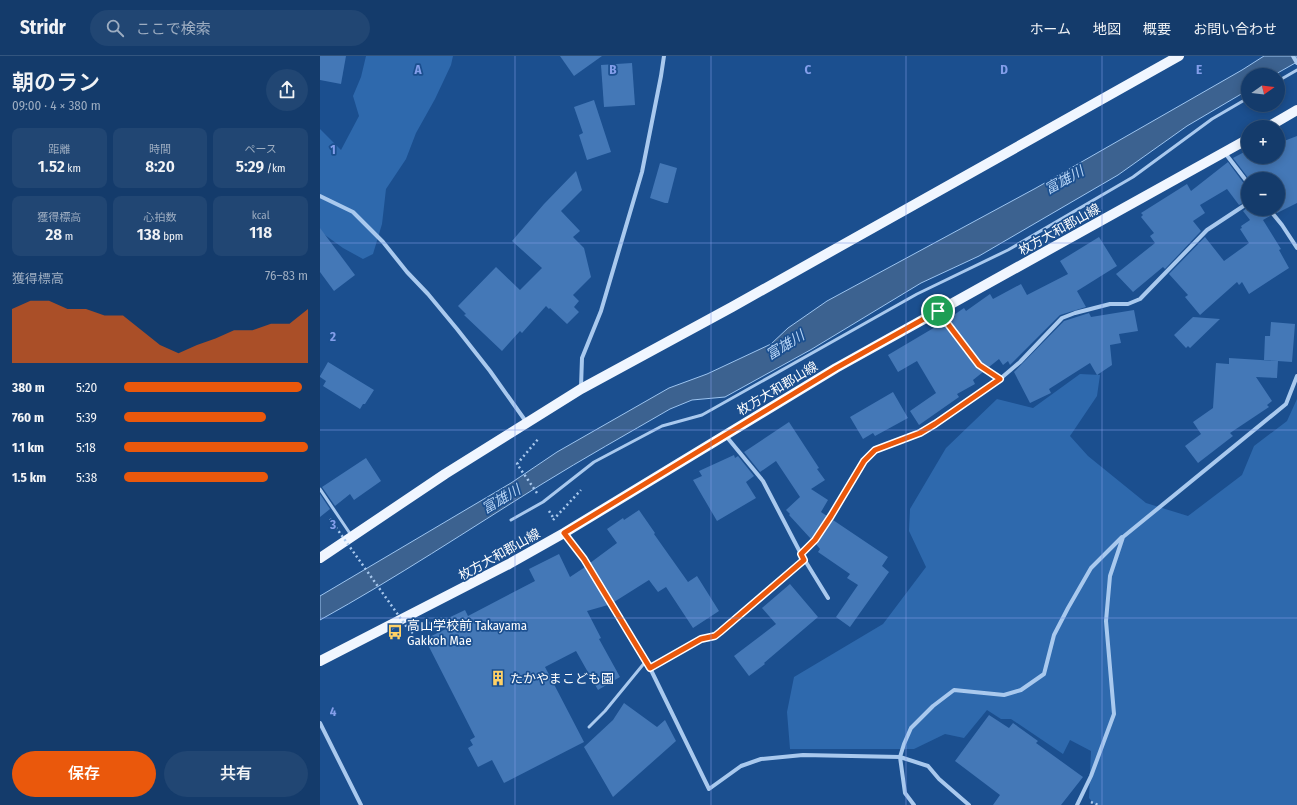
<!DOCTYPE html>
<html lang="ja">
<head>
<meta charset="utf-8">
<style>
	body { margin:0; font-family:"Fira Sans Condensed","Noto Sans JP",sans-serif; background:#214673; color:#f1f3f6; height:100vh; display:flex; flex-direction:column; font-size:15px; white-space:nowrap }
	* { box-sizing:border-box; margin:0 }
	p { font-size:13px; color:#9dadc1 }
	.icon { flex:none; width:22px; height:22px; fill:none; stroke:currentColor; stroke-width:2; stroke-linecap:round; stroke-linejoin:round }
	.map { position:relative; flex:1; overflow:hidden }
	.sheet { display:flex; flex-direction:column; background:#143b6b; width:320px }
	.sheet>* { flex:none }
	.needle { width:26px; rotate:76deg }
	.tools { position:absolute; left:921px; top:12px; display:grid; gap:8px }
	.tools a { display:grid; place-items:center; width:44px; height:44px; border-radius:50%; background:#143b6b; box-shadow:0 2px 10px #0003,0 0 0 1px #33557e; font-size:20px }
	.pin { position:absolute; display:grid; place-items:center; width:34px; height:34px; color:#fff; margin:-17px; border:2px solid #fff; border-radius:50%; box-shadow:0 1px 4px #0007 }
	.round { display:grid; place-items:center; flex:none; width:42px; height:42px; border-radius:21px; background:#214673 }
	.head { display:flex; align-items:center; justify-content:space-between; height:68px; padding:0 12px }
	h1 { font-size:22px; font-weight:600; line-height:30px }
	.stats { display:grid; grid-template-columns:repeat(3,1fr); gap:6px; height:68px; padding:4px 12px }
	.stats div { display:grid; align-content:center; border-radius:8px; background:#214673; text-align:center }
	.stats b { font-size:17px; font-weight:600 }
	.stats small { font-size:11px; font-weight:400 }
	.stats p { font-size:11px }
	.chart { height:112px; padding:8px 12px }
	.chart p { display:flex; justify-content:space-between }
	.chart svg { width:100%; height:72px; margin-top:4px; fill:#ea580c; opacity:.7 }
	.button { display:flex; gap:8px; margin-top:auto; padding:8px 12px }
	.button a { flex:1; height:46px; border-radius:24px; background:#ea580c; color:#fff; font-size:16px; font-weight:600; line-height:46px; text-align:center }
	.button a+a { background:#214673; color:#f1f3f6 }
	ul { padding:0 12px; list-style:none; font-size:13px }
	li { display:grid; grid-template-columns:64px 48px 1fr; align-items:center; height:30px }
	li i { height:10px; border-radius:5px; background:#ea580c }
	header { display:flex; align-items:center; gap:24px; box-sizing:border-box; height:56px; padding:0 20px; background:#143b6b; border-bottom:1px solid #33557e }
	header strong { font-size:19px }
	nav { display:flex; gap:22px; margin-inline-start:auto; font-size:14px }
	.search { width:280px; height:36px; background:#214673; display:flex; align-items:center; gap:10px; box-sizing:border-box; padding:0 14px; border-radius:22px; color:#9dadc1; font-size:15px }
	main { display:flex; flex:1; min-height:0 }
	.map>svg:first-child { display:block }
</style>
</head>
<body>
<header>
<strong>Stridr</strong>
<div class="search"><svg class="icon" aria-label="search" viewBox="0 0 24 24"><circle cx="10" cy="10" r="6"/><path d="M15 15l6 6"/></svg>ここで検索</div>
<nav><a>ホーム</a><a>地図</a><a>概要</a><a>お問い合わせ</a></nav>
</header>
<main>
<section class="sheet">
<div class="head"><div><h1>朝のラン</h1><p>09:00 · 4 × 380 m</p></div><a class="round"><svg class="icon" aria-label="share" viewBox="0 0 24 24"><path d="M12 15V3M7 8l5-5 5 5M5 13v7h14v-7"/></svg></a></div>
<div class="stats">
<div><p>距離</p><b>1.52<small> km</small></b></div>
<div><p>時間</p><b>8:20</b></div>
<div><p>ペース</p><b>5:29<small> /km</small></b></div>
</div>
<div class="stats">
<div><p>獲得標高</p><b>28<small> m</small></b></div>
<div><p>心拍数</p><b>138<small> bpm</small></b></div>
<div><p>kcal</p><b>118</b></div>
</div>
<div class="chart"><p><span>獲得標高</span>76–83 m</p>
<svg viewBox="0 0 160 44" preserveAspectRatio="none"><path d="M0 44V11L10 6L20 6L30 11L40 11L50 15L60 15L70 24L80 33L90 38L100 33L110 29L120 24L130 24L140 20L150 20L160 11V44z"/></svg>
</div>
<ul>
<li><b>380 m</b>5:20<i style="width:97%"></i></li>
<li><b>760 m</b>5:39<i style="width:77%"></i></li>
<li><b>1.1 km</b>5:18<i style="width:100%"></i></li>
<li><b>1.5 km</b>5:38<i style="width:78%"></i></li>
</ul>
<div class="button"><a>保存</a><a>共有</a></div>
</section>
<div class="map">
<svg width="977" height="749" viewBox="0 0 977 749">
	<rect width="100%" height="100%" fill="#1b4f8f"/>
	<g fill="#2e69ad">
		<path d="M46,0H133L131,9L115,43L96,77L86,103L66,133L62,168L53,198L43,203L23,192L5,179H0V73L21,94L39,60L33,40L41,21Z"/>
		<path d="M760,318L780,319L777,340L750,380L768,400L826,447L868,460L922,419L934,390L967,365L977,343V749H775L769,742L771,695L750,684L743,698L691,663H681L667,654L644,682L625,678L594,693H470L467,656L474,621L563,568L606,511L589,475L590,453L626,392L677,343L713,352Z"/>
	</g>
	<path fill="#3c6290" stroke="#9cc4f0" d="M944,0H977V6L954,19H928V34L867,70L798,119L659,200L601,227L492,293L405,341L372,344L350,353C307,378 264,402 222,428C148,474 76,522 0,564V540L191,427L237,396L349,332L387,318L451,288L468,272L507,245L716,132L922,14Z"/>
	<g fill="#4478b7">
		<path d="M0,0H26L21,28L0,24Z"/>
		<path d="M240,0H282L254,20Z"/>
		<path d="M312,7L315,49L284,51L281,9Z"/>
		<path d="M274,44L291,96L267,104L259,79L263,77L254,51Z"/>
		<path d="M958,78L964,85L977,80V147L957,157L954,153H958V123H929L913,102L928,94V101H958Z"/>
		<path d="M908,106L925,129L928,130V144L919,149L907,133L880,149L885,157L873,165L881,175L845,213L843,211L813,236L796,218L835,187L830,180L834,177L821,161L823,159L821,157L867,128L871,135Z"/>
		<path d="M340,107L357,112L348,147H345L330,142Z"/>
		<path d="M256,115L262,134L241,155L260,175L253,181L264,192L271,221L253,239L259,245L254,251L259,256L247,268L230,252L229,253L226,250L202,277L200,275L182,295L144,259L146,258L138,250L176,211L200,234L222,212L192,185L224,148Z"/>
		<path d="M928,151V153H946L950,160L943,164L961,193L959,194L969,212L929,238L922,226L919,229L917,226L880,259L865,241L868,239L849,218L885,181L904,205L929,187L920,173L922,172L921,170L930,164L923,155Z"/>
		<path d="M0,172L35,219L14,235L0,216Z"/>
		<path d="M779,181L797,210L757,235L766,251L740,259L690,309L688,305L683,309L679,303L669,311L661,306L628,263L644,252L646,255L670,238L673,243L701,228L707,239L748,218L740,205Z"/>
		<path d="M814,254L818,275L799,278L801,287L790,289L792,309L777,319L770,307L729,333L731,337L710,347L694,316L744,265L769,257L771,261Z"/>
		<path d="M873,261L900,263L870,292L868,290L866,292L854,279Z"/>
		<path d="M951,266L975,268L972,306L944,304L945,280H950Z"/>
		<path d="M622,267L656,311L663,316L653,324L655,328L637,338L639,341L599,369L590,355L616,337L597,305L578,316L568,299Z"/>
		<path d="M909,302L958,305L957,322L936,321L952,345L947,349L949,351L910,377L913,380L878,407L865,390L881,378L873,366L893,352L896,307L909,308Z"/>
		<path d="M8,306L54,334L45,348H43L40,353L3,330L6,325L0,321V320Z"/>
		<path d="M573,336L588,362L555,380L553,377L543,383L530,361Z"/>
		<path d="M469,366L499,412L497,413L505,424L491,433L508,444L501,456L507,460L491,483L469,459L470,458L466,454L480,441L456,405L440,416L424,396Z"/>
		<path d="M414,399L415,402L418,400L434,420L426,426L436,442L397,465L373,424L382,420L379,415Z"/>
		<path d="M46,402L61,425L34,444L30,438L15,450L2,431Z"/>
		<path d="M0,438L10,453L0,461Z"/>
		<path d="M319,454L335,477L334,478L368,526L377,520L399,555L373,572L346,531L338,536L329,524L294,546L270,507L297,487L287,473L303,462L304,464Z"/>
		<path d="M513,464L568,501L562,510L569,516L530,571L516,561L538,529L527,522L530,518L498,496L500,493L496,488Z"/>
		<path d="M239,498L250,521L265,511L288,549L267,555L281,582L279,583L300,621L278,634L256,595L225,611L264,686L184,727L172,704L158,711L148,692L153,689L150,684L155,681L105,583L126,573L122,565L145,554L148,560L215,525L209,513Z"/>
		<path d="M470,528L498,561L444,607L445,608L429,620L414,600L456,568L442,552Z"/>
		<path d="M304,647L337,671L345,664L356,685L293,741L264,691L293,664Z"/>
		<path d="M669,659L689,672L693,667L718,685L716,687L763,721L741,749H673L680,739L635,705Z"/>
	</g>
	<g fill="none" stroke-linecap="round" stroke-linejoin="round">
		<g stroke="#a9c9ee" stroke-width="2.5" stroke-dasharray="2 3" stroke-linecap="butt">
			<path d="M217,437L197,408L219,382"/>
			<path d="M229,455L234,463"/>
			<path d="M233,464L261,434"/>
			<path d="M771,746L778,749"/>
		</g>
		<g stroke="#a9c9ee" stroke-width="3">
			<path d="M958,25L977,14"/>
			<path d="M0,433L31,479"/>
			<path d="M191,464L223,446L274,406L342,370L382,359L597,238L688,194L813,121L892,63L928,42"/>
			<path d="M269,671L285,655L326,605"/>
		</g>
		<g stroke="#a9c9ee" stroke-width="4">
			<path d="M973,0L977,7"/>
			<path d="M905,97L928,127"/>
			<path d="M0,140L33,156L63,186L87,216L108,238L137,273L170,315L207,367"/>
			<path d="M949,153L962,169L977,192"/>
			<path d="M618,256L659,309L680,323"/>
			<path d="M261,331L262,302L281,255L322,116L341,20L344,0"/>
			<path d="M406,380L443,425L481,498L508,542"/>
			<path d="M244,477L264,503L330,612L389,733L421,710L441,703L483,699L580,701L608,710L619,723L649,749"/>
			<path d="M481,498L495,484L511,460L544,405L555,394L600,377L615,369L680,323L700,306L742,262L755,257L790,248H808L820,243L887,174L928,147"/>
			<path d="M330,612L381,583L395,579L400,576L484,504"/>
			<path d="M0,667L41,749"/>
			<path d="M594,749L585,737L580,701L584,688L591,672L613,650L634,634L684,639L701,634L724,618L734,579L748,552L771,512L802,481"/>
			<path d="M757,749L771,720L794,658L786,565L790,520L803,481L966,348L977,320"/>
		</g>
		<g stroke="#f0f6ff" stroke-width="10">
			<path d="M948,71L977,54"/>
			<path d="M0,502L125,418L261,333L412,251L859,0"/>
			<path d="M0,605L189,508L244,477L516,312L928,83"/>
		</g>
		<path stroke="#a9c9ee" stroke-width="2.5" stroke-dasharray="2 3" stroke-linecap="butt" d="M10,463L91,577L112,566"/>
	</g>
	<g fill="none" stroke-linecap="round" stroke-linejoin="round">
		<g stroke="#fff" stroke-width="8">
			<path id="route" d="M618,255L659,309L680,323L615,368L600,377L555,394L544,405L511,460L495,484L481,498L484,504L400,576L395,580L381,583L330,612L264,503L244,477L516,312Z"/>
		</g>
		<use href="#route" stroke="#ea580c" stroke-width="5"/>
	</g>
	<path fill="none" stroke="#839eea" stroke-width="1" stroke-opacity="0.55" d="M195,0V749M391,0V749M586,0V749M782,0V749M0,187H977M0,374H977M0,562H977"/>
	<defs>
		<g id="bus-bare" transform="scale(1.2)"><path d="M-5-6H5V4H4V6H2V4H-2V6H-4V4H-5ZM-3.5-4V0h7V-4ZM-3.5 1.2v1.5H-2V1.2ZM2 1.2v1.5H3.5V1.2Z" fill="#ffd166" stroke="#1b4f8f" stroke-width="2.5" paint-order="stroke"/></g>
		<g id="building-bare" transform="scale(1.2)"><path d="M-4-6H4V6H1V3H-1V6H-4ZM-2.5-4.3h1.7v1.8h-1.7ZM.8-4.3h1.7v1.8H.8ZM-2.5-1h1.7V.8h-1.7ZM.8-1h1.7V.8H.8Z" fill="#ffd166" stroke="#1b4f8f" stroke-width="2.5" paint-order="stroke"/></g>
	</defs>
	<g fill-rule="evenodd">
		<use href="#bus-bare" x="75" y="576"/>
		<use href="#building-bare" x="178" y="622"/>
	</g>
	<g text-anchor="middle" stroke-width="3.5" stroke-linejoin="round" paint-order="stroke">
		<g font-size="13" fill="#fff" stroke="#1b4f8f">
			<text transform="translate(739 173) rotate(-29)" y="5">枚方大和郡山線</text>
			<text transform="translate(457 332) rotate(-31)" y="5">枚方大和郡山線</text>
			<text transform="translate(179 498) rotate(-29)" y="5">枚方大和郡山線</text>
		</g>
		<g font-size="13" fill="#fff" stroke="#1b4f8f" text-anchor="start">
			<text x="87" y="574">高山学校前 Takayama<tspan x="87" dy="15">Gakkoh Mae</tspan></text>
			<text x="190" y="627">たかやまこども園</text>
		</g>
		<g font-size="14" font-style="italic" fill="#b5d3f5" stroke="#1b4f8f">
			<text transform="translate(744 124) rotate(-29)" y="5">富雄川</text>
			<text transform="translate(465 289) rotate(-32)" y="5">富雄川</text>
			<text transform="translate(181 443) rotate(-31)" y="5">富雄川</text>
		</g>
	</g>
	<g font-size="13" text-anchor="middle" font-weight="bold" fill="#839eea" stroke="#1b4f8f" stroke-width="3.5" stroke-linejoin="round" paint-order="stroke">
		<text x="98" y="18">A</text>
		<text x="293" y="18">B</text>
		<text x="488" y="18">C</text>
		<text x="684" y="18">D</text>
		<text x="879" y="18">E</text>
		<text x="13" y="98">1</text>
		<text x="13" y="285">2</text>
		<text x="13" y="473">3</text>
		<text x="13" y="660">4</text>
	</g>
</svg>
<div class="tools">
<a><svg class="needle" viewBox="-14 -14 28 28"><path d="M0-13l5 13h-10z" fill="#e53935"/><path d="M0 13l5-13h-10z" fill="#9dadc1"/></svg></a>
<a>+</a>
<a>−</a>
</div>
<div class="pin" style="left:618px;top:255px;background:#1e9e55"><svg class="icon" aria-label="arrive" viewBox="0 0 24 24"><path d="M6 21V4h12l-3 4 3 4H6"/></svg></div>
</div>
</main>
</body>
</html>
